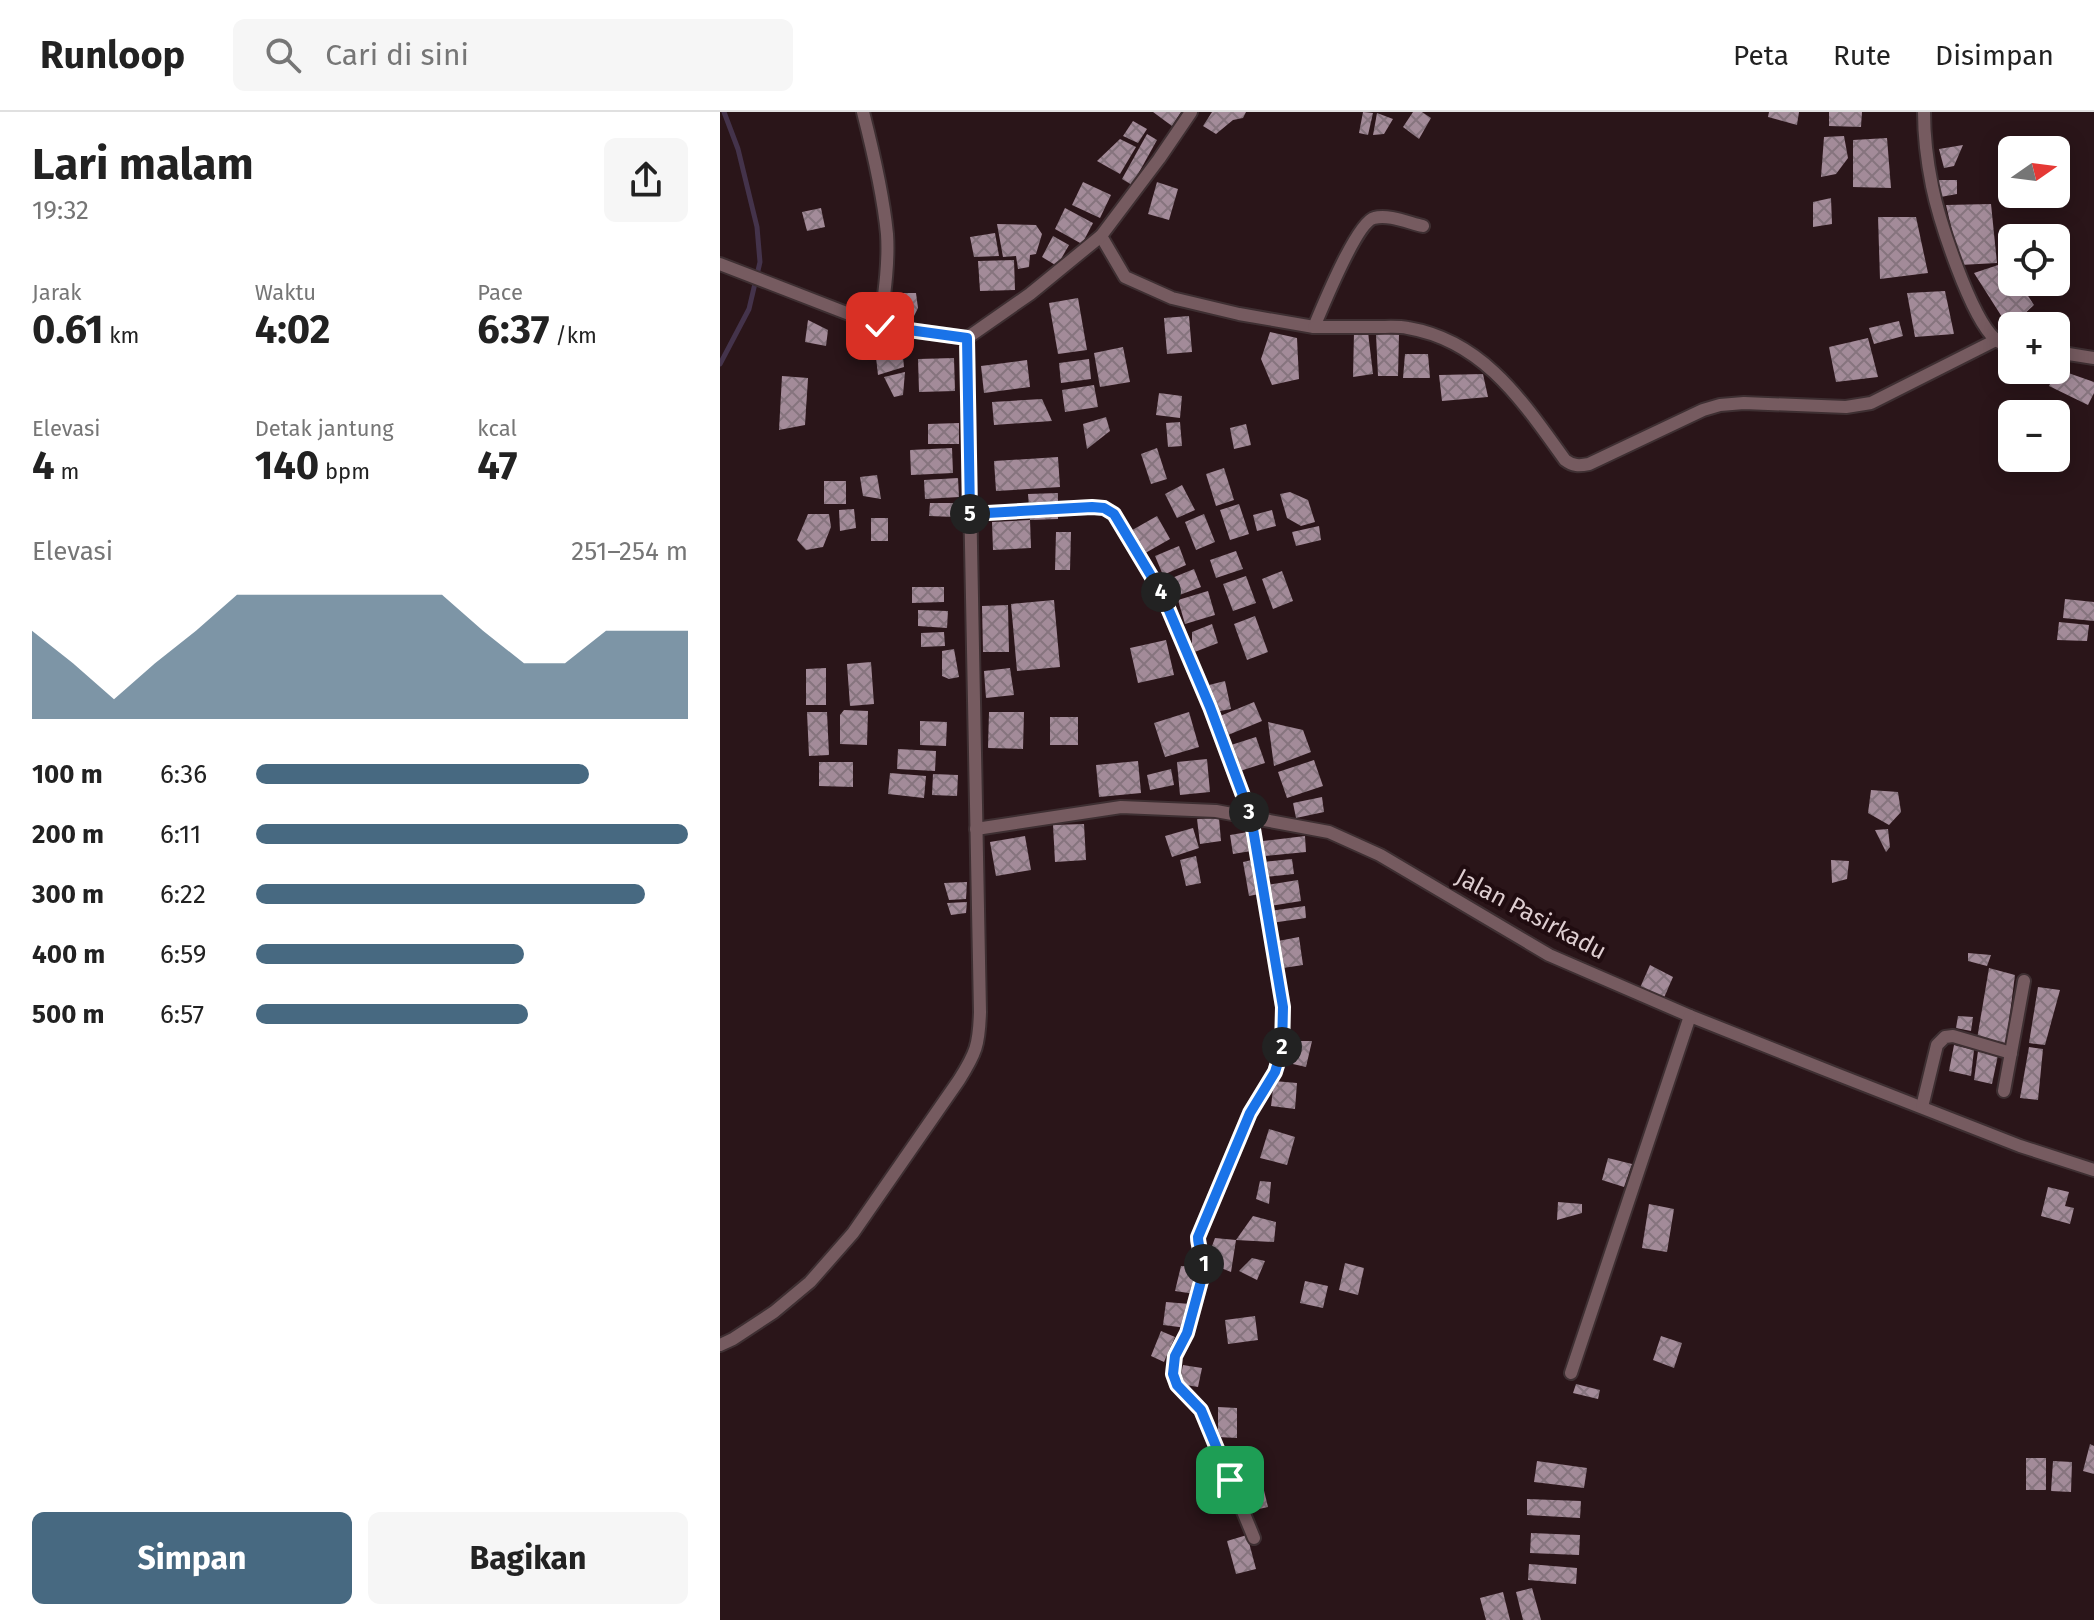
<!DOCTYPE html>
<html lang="id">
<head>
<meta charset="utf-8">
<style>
	body { margin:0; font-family:"Fira Sans",sans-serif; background:#f6f6f6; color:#222; height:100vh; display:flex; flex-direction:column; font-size:30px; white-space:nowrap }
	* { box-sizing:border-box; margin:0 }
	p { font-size:26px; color:#767676 }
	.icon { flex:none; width:44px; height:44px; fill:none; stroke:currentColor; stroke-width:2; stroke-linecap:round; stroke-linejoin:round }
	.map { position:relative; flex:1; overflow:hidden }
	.drawer { display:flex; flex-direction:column; background:#fff; width:720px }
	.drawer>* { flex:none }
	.needle { width:52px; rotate:76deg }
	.buttons { position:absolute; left:1278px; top:24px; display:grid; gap:16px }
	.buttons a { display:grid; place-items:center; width:72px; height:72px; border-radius:12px; background:#fff; box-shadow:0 4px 20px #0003; font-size:40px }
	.pin { position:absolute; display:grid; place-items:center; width:68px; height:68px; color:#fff; margin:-34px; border-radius:16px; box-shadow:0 4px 12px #0006 }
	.km { position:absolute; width:40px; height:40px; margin:-20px; border-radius:50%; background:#222; color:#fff; font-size:22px; line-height:40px; text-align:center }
	.round { display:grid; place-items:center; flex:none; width:84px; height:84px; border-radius:12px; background:#f6f6f6 }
	.summary { display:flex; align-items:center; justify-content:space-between; height:136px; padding:0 32px }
	h1 { font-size:44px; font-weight:700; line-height:60px }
	.figures { display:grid; grid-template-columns:repeat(3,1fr); gap:12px; height:136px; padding:8px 32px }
	.figures div { display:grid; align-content:center }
	.figures b { font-size:40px; font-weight:700 }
	.figures small { font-size:22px; font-weight:400 }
	.figures p { font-size:22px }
	.chart { height:224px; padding:16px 32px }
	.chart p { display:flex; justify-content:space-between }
	.chart svg { width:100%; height:144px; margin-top:8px; fill:#476981; opacity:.7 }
	.button { display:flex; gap:16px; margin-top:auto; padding:16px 32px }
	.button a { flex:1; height:92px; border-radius:12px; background:#476981; color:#fff; font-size:32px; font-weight:700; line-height:92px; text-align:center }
	.button a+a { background:#f6f6f6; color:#222 }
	ul { padding:0 32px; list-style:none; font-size:26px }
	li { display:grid; grid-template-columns:128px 96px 1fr; align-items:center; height:60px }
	li i { height:20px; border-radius:10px; background:#476981 }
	header { display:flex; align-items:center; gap:48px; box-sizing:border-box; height:112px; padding:0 40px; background:#fff; border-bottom:2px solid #e0e0e0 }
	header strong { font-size:38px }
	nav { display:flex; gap:44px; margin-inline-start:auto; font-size:28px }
	.search { width:560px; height:72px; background:#f6f6f6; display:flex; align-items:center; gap:20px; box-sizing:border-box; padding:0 28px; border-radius:12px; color:#767676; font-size:30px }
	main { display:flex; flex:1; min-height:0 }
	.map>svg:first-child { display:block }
</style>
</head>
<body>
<header>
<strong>Runloop</strong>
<div class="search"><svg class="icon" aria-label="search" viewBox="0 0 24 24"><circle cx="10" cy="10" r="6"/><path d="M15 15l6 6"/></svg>Cari di sini</div>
<nav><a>Peta</a><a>Rute</a><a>Disimpan</a></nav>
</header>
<main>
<section class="drawer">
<div class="summary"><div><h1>Lari malam</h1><p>19:32</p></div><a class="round"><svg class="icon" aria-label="share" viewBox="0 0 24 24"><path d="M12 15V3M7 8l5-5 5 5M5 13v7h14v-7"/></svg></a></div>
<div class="figures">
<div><p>Jarak</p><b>0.61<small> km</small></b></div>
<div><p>Waktu</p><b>4:02</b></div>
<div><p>Pace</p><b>6:37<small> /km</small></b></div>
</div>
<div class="figures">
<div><p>Elevasi</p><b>4<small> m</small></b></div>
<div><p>Detak jantung</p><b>140<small> bpm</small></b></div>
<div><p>kcal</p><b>47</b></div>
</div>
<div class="chart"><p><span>Elevasi</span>251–254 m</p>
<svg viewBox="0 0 160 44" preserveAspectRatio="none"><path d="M0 44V17L10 27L20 38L30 27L40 17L50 6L60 6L70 6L80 6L90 6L100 6L110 17L120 27L130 27L140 17L150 17L160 17V44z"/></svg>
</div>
<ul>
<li><b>100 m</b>6:36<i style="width:77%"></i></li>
<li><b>200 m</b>6:11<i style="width:100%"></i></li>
<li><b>300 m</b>6:22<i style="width:90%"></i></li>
<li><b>400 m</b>6:59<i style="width:62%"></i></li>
<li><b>500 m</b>6:57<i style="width:63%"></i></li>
</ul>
<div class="button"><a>Simpan</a><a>Bagikan</a></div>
</section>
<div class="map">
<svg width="1374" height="1508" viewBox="0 0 1374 1508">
	<defs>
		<pattern id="building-cross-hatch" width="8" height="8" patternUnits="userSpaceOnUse" patternTransform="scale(2)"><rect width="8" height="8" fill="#a38b99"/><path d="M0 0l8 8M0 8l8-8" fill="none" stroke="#86747e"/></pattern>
	</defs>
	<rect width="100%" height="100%" fill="#2a1519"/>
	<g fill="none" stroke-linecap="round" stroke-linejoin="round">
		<path stroke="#44334b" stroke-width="5" d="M0,252L29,197L40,150L37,115L18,37L4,0"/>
	</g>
	<g fill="url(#building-cross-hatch)">
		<path d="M433,0H461L452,14Z"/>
		<path d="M492,0H526L523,6L513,8L496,22L483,14Z"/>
		<path d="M643,0L653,1L648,23L639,21Z"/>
		<path d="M693,0H702L711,6L699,27L683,15Z"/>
		<path d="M1049,0H1079L1077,13L1048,5Z"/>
		<path d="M1109,0H1142L1141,15L1109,14Z"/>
		<path d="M657,1L673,7L664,22L653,23Z"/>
		<path d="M413,9L427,17L418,31L403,24Z"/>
		<path d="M427,22L437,28L412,73L402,67Z"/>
		<path d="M1124,24L1128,46L1116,62L1101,65L1104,25Z"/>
		<path d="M1167,26L1171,76L1133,75V28Z"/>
		<path d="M400,27L416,35L400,62L377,49Z"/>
		<path d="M1243,33L1234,54L1224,56L1219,37Z"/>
		<path d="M1215,68H1237V82L1215,86Z"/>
		<path d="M363,70L391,83L380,106L352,93Z"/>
		<path d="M437,70L458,77L449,108L428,102Z"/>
		<path d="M1111,86L1112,112L1093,115V90Z"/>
		<path d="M1271,92L1277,151L1240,153L1226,93Z"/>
		<path d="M101,96L105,115L87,119L82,100Z"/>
		<path d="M345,96L373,111L362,132L335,117Z"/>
		<path d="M1158,105H1196L1208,161L1160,167Z"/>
		<path d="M277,112L316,113L322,122L316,142L310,143L309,155L298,157L296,144L283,145Z"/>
		<path d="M275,121L279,144L254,145L250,125Z"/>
		<path d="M333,124L349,133L337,154L322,145Z"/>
		<path d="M294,148L295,178L260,179L258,149Z"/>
		<path d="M1287,150L1292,159V170H1299L1314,193L1289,216L1254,161Z"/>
		<path d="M1225,179L1234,222L1195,225L1187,181Z"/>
		<path d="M178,181H196L198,196L191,210L175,209Z"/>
		<path d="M358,186L367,238L338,242L329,191Z"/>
		<path d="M469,204L472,240L447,242L444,206Z"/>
		<path d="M88,208L108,218L106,234L85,230Z"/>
		<path d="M1179,209L1183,224L1154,232L1149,216Z"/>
		<path d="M550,220L577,226L579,267L552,273L541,247Z"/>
		<path d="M634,220H648L653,262L633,265Z"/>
		<path d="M656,222H679L678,264H658Z"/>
		<path d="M1148,226L1158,265L1116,270L1109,235Z"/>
		<path d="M182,235L184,255L158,263L155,237Z"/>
		<path d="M403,235L410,270L380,275L374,241Z"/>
		<path d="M685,242H708L710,266H683Z"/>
		<path d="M234,246L235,279L199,280L198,247Z"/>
		<path d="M369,247L371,267L341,271L339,251Z"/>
		<path d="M307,248L310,275L264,281L261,254Z"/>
		<path d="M1337,257L1374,270V281L1368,293L1329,274Z"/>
		<path d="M185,260L183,283L174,285L164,265Z"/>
		<path d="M763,262L768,285L722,289L719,263Z"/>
		<path d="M62,264L88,266L85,313L59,318Z"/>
		<path d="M374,273L378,295L345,300L342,278Z"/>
		<path d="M439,281L462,284L460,306L436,303Z"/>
		<path d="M322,287L332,309L274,313L272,290Z"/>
		<path d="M386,305L390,319L367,337L363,312Z"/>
		<path d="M460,310L462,334L448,335L446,311Z"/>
		<path d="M239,311V332H208V312Z"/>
		<path d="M526,312L531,333L514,337L510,316Z"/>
		<path d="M232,336L233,361L191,363L190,338Z"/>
		<path d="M437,336L447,367L431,372L421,342Z"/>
		<path d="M338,345L340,375L276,379L274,349Z"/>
		<path d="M504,356L514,388L496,394L486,362Z"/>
		<path d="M157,363L161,387L143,384L140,365Z"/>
		<path d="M238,366L239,385L205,387L204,368Z"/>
		<rect x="104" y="369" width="22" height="23"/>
		<path d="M462,373L475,398L457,406L445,382Z"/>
		<path d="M570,380L588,388L595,410L581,414L567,406L560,382Z"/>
		<path d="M338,381V407L310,408L308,382Z"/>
		<path d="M210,391H236L235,405L209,404Z"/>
		<path d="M519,392L529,422L510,428L500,398Z"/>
		<path d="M134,397L136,416L120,419L119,398Z"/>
		<path d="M552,398L556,414L537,419L533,403Z"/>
		<path d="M88,402H109L111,415L103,435L86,438L77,428Z"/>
		<path d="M484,402L495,430L476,438L465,410Z"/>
		<path d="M437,404L450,427L420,444L407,421Z"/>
		<rect x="151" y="406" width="17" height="23"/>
		<path d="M310,408L311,436L273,438L272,410Z"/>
		<path d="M599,414L601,428L576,434L572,420Z"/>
		<path d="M336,420H351L350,458H335Z"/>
		<path d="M459,434L466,453L443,463L435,444Z"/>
		<path d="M516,439L523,457L496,466L490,448Z"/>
		<path d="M474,457L481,475L454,485L447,468Z"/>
		<path d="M562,459L573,489L553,497L542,467Z"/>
		<path d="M526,464L536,491L513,499L503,472Z"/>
		<path d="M192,475H224V490L192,491Z"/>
		<path d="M488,479L495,503L465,512L458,488Z"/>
		<path d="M1345,487L1374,490V509L1343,506Z"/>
		<path d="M334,488L340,555L297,559L291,492Z"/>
		<path d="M288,493L289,540H263L262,494Z"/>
		<path d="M198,498L228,499L227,516L198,514Z"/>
		<path d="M535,504L548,540L527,548L514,512Z"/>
		<path d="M1339,510L1369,513L1367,529L1337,528Z"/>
		<path d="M492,512L498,531L472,541V520Z"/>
		<path d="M224,520L225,534L201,535V521Z"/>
		<path d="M446,528L454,563L418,571L410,536Z"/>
		<path d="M234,537L239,565L229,567L222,564V539Z"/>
		<path d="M151,550L154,592L130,594L127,552Z"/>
		<path d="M106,556V593H86V557Z"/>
		<path d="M290,556L294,583L266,586L264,559Z"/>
		<path d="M505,569L511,597L495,600L489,573Z"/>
		<path d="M534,590L542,609L508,623L500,604Z"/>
		<path d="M124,598L148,599L147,633L120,632V603Z"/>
		<path d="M87,600H107L109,643L89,644Z"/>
		<path d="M269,600H304L303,637L268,636Z"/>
		<path d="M469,600L479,635L445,645L434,611Z"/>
		<rect x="330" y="605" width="28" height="28"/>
		<path d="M200,609L227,610L226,634L200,633Z"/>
		<path d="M548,610L583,618L591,640L554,654Z"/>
		<path d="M536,625L545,651L520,659L511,633Z"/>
		<path d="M178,637L216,639L215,659L177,657Z"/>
		<path d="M487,647L490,680L460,683L457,650Z"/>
		<path d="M594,648L603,674L567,686L558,660Z"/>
		<path d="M418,649L421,681L379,685L376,653Z"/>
		<path d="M99,650H133V675L99,674Z"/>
		<path d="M451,657L454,673L430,678L427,663Z"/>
		<path d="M170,661L206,664L204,686L168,682Z"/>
		<path d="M213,662L238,663L237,684L212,683Z"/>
		<path d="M1151,678L1178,680L1181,700L1169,713L1148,701Z"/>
		<path d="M602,685L604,700L576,706L573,691Z"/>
		<path d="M499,706L501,729L480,732L477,707Z"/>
		<path d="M364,712L366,748L335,750L333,713Z"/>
		<path d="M473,716L479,736L452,745L445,724Z"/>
		<path d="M1168,717L1170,735L1166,740L1155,718Z"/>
		<path d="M528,720L531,739L513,742L510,723Z"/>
		<path d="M305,724L311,758L276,764L270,730Z"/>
		<path d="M585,724L586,740L545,744L543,729Z"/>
		<path d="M476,744L481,771L466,774L460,748Z"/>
		<path d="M572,747L574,762L544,765L543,750Z"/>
		<path d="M532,748L539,782L529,784L523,750Z"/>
		<path d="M1111,748L1129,749L1127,767L1112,771Z"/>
		<path d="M578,768L581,789L550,794L547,773Z"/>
		<path d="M247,770L246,787L229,788L224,771Z"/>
		<path d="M247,790L246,801L231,803L227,791Z"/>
		<path d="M585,794L586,806L551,811L550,799Z"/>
		<path d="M579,825L583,853L563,856L558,829Z"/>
		<path d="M1248,841L1271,843L1267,854L1248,849Z"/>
		<path d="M930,853L953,865L943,888L919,878Z"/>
		<path d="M1269,856L1295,863L1286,932L1257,927Z"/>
		<path d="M1318,875L1340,878L1325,933L1309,931Z"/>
		<path d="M1238,904L1253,905L1251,919L1236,916Z"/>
		<path d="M568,929H592L586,955L564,950Z"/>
		<path d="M1234,933L1254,938L1251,964L1229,959Z"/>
		<path d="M1309,935L1323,937L1318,988L1300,986Z"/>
		<path d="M1258,939L1278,943L1272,972L1254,968Z"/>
		<path d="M554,969L577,971L575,997L551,994Z"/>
		<path d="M549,1017L575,1025L567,1053L540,1046Z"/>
		<path d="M888,1046L912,1052L904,1075L882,1068Z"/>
		<path d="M540,1069L551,1070L549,1092L536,1087Z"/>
		<path d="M1328,1075L1349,1080L1345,1094L1354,1096L1350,1112L1321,1104Z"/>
		<path d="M838,1090L862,1092V1101L837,1108Z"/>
		<path d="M929,1092L954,1097L947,1140L922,1136Z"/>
		<path d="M533,1104L556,1110L554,1130L516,1128Z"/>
		<path d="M495,1126L516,1128L511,1160L486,1150Z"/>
		<path d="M532,1146L545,1149L537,1168L519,1159Z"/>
		<path d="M625,1151L644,1156L638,1183L619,1178Z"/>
		<path d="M461,1154L482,1155L475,1182L455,1179Z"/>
		<path d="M585,1169L608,1174L603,1196L580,1191Z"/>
		<path d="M446,1190L470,1192L467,1216L443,1213Z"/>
		<path d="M535,1204L538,1228L508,1232L505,1208Z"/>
		<path d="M441,1219L455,1225L444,1250L431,1244Z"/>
		<path d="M941,1224L962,1231L954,1256L933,1248Z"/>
		<path d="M463,1253L482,1256L478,1275L459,1272Z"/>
		<path d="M856,1272L880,1278L878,1287L853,1281Z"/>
		<path d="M498,1295L517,1296V1326L498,1325Z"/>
		<path d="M1370,1332L1374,1334V1362L1363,1359Z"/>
		<rect x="1306" y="1346" width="20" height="32"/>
		<path d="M817,1349L867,1356L864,1376L814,1370Z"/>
		<path d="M1333,1349L1352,1350L1351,1380L1331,1379Z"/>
		<path d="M538,1354L548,1395L530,1399L520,1359Z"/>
		<path d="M807,1387L861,1389L860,1406L807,1403Z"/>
		<path d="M811,1421L860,1423L859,1443L810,1441Z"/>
		<path d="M527,1423L536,1457L516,1462L507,1429Z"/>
		<path d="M809,1452L857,1456L856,1472L808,1468Z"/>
		<path d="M812,1476L821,1508H803L796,1480Z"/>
		<path d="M783,1480L790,1508H766L760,1486Z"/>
	</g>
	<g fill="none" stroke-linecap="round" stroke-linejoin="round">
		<g stroke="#3e2f32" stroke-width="16">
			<g id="street">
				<path d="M143,0C153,39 163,81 167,122C169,152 164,184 160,214"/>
				<path d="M1204,0C1204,25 1207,49 1212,74C1219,108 1250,204 1275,227C1280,231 1286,233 1292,234"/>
				<path d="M381,124L405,165L452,186L519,202L594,215C602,196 637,110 654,106C669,102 689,111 703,114"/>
				<path d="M0,152L160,214L247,226L310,182L381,124L439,47L471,0"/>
				<path d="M594,215C615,215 636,215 657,215C667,215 678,214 688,216C764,229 803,290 845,348C853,354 859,354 869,352L983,298L1000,293L1024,291L1126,295L1151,291L1276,228"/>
				<path d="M1336,240L1374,246"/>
				<path d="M250,402L372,395L384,396L394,402L442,482L490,595L531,705L563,895L562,937L555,960L530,1001L478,1125C478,1137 485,1147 484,1158L467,1221L455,1244L453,1262L457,1273L481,1298L534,1426"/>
				<path d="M256,717L401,695L496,699L609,720L660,743L829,843L970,904L1116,962L1300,1034L1374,1058"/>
				<path d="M1284,979L1304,869"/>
				<path d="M1202,995L1217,933L1225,925L1233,924L1291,941"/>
				<path d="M0,1233L13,1227L54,1200L90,1170L133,1121L239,968C256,941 259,933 260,900L247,226"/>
				<path d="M851,1261L970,904"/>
			</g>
		</g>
		<use href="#street" stroke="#765b60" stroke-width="12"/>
	</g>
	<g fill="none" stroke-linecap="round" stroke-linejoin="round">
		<g stroke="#fff" stroke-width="16">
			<path id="route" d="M160,214L247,226L250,402L372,395L384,396L394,402L442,482L490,595L531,705L563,895L562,937L555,960L530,1001L478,1125C478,1137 485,1147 484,1158L467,1221L455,1244L453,1262L457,1273L481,1298L510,1368"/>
		</g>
		<use href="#route" stroke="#1a73e8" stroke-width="10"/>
	</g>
	<g text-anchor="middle" stroke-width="8" stroke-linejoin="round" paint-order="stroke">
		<g font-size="24" fill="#deced1" stroke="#200c10">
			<text transform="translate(811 802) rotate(28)" y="8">Jalan Pasirkadu</text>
		</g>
	</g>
</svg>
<div class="buttons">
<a><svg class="needle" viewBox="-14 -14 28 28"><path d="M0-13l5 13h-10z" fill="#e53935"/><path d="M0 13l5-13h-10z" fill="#767676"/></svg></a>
<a><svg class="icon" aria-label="locate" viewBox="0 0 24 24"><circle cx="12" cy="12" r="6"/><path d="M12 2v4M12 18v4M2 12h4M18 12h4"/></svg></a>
<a>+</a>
<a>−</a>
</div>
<div class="pin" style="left:510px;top:1368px;background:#1e9e55"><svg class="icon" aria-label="arrive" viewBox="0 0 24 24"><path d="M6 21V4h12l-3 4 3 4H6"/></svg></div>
<div class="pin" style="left:160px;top:214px;background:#d93025"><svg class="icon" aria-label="check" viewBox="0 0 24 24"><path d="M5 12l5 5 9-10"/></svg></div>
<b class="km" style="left:484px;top:1152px">1</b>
<b class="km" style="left:562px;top:935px">2</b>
<b class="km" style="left:529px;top:700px">3</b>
<b class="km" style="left:441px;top:480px">4</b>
<b class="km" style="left:250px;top:402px">5</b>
</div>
</main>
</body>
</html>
